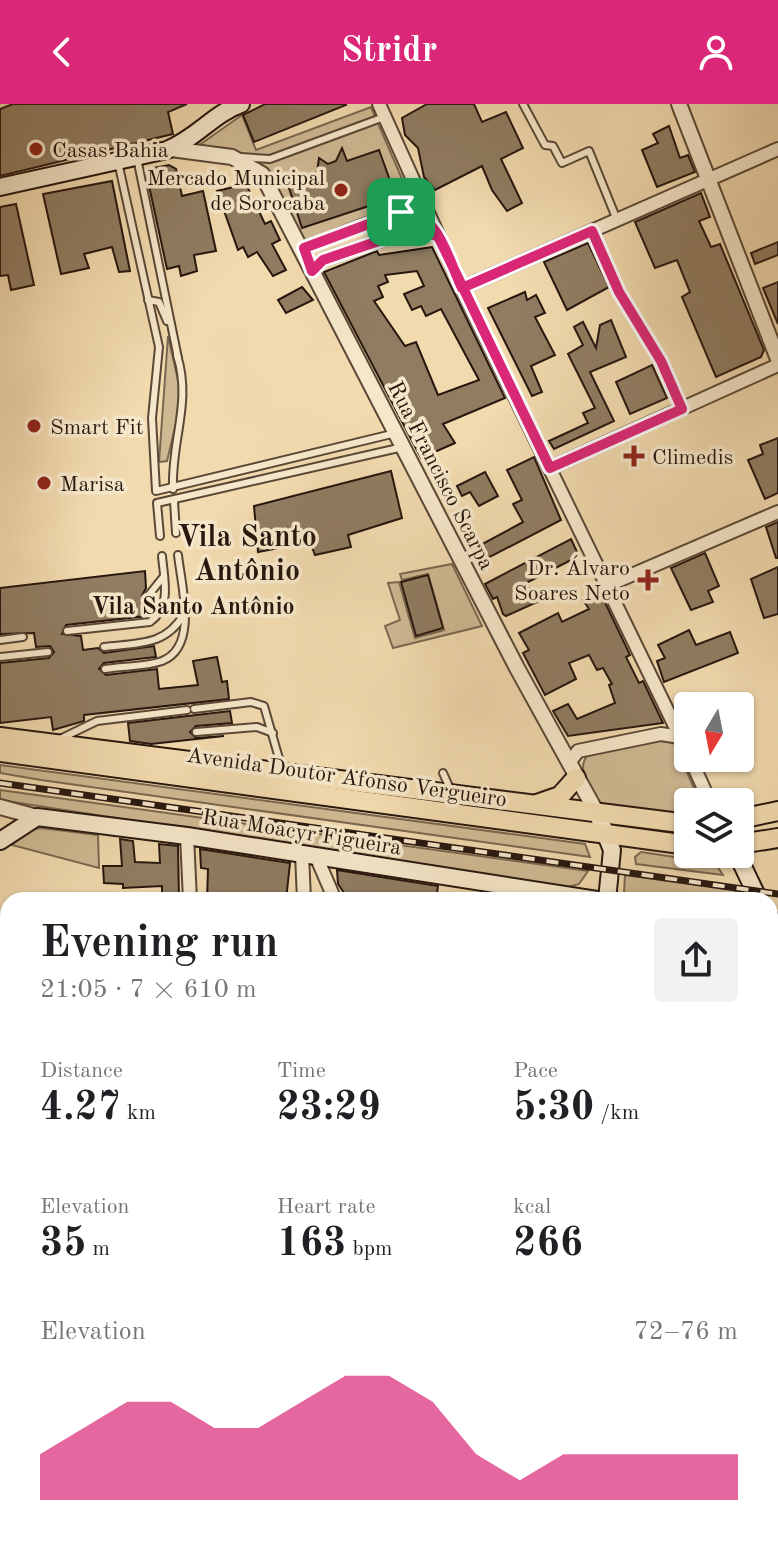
<!DOCTYPE html>
<html lang="en">
<head>
<meta charset="utf-8">
<style>
	body { margin:0; font-family:"Old Standard TT",serif; background:#f2f2f2; color:#202124; height:100vh; display:flex; flex-direction:column; font-size:30px; white-space:nowrap }
	* { box-sizing:border-box; margin:0 }
	p { font-size:26px; color:#757577 }
	.icon { flex:none; width:44px; height:44px; fill:none; stroke:currentColor; stroke-width:2; stroke-linecap:round; stroke-linejoin:round }
	.map { position:relative; flex:1; overflow:hidden }
	.sheet { position:absolute; left:0px; top:788px; width:778px; height:650px; display:flex; flex-direction:column; background:#fff; border-radius:24px 24px 0 0; box-shadow:0 2px 6px #0004 }
	.sheet>* { flex:none }
	.needle { width:52px; rotate:190deg }
	.fabs { position:absolute; left:674px; top:588px; display:grid; gap:16px }
	.fabs a { display:grid; place-items:center; width:80px; height:80px; border-radius:8px; background:#fff; box-shadow:0 2px 6px #0004; font-size:40px }
	.pin { position:absolute; display:grid; place-items:center; width:68px; height:68px; color:#fff; margin:-34px; border-radius:16px; box-shadow:0 4px 12px #0006 }
	.round { display:grid; place-items:center; flex:none; width:84px; height:84px; border-radius:8px; background:#f2f2f2 }
	.head { display:flex; align-items:center; justify-content:space-between; height:136px; padding:0 40px }
	h1 { font-size:44px; font-weight:700; line-height:60px }
	.stats { display:grid; grid-template-columns:repeat(3,1fr); gap:12px; height:136px; padding:8px 40px }
	.stats div { display:grid; align-content:center }
	.stats b { font-size:40px; font-weight:700 }
	.stats small { font-size:22px; font-weight:400 }
	.stats p { font-size:22px }
	.chart { height:224px; padding:16px 40px }
	.chart p { display:flex; justify-content:space-between }
	.chart svg { width:100%; height:144px; margin-top:8px; fill:#db2777; opacity:.7 }
	header { display:flex; justify-content:space-between; align-items:center; height:104px; padding:0 40px; background:#db2777; color:#fff; font-size:36px; font-weight:700 }
	.map>svg:first-child { display:block }
</style>
</head>
<body>
<header><svg class="icon" aria-label="back" viewBox="0 0 24 24"><path d="M15 5l-7 7 7 7"/></svg>Stridr<svg class="icon" aria-label="person" viewBox="0 0 24 24"><circle cx="12" cy="8" r="4"/><path d="M4 21q1-7 8-7t8 7"/></svg></header>
<div class="map">
<svg width="778" height="1437" viewBox="0 0 778 1437">
	<rect width="100%" height="100%" fill="#f1daae"/>
	<filter id="stains"><feTurbulence type="fractalNoise" baseFrequency=".0025" numOctaves="4"/><feColorMatrix values="0 0 0 0 .2 0 0 0 0 .09 0 0 0 0 .02 0 0 0 .5 -.17"/></filter>
	<radialGradient id="worn" r=".72"><stop offset=".6" stop-color="#630" stop-opacity="0"/><stop offset="1" stop-color="#630" stop-opacity=".3"/></radialGradient>
	<g fill="#cfb993" stroke="#7b6850" stroke-width="2">
		<path d="M371,3L412,98L300,138C272,72 271,54 195,44L242,11L256,46Z"/>
		<path d="M168,232L182,294L167,357L159,358Z"/>
		<path d="M452,460L482,522L393,544L385,522L400,516L388,479L399,478L415,534L444,526L428,470L402,476L400,470Z"/>
		<path d="M662,635L674,639L700,698H688V712L601,700C593,686 575,666 587,652Z"/>
		<path d="M0,661L585,740L590,753L41,676L0,669Z"/>
		<path d="M0,686L588,767L579,780L565,784L0,696Z"/>
		<path d="M41,724L98,731L99,764L12,741L28,726Z"/>
		<path d="M641,748L715,759L723,771L636,760L635,753Z"/>
		<path d="M625,771L735,786L741,796H629L624,789Z"/>
		<path d="M778,1182V1276L770,1264V1187Z"/>
		<path d="M8,1360V1430H155L159,1437H0V1365Z"/>
	</g>
	<g fill="#907c61" stroke="#27160e" stroke-width="2" fill-rule="evenodd">
		<path d="M13,0H187L168,8L173,30L0,72V5Z"/>
		<path d="M265,0H345L346,1L254,38L243,11Z"/>
		<path d="M427,0H474L482,18L506,8L523,44L501,55L522,99L507,107L492,86L482,62L435,86L424,73L418,44L405,31L402,14Z"/>
		<path d="M669,22L680,54L688,51L695,68L657,83L642,46L658,39L653,30Z"/>
		<path d="M342,44L347,57L379,46L396,93L302,124L287,78L317,68L319,54L328,60L336,57Z"/>
		<path d="M169,61L176,65L182,92L203,87L216,147L194,151L197,167L181,172L179,162L167,165L148,77L154,64Z"/>
		<path d="M112,77L130,167L119,168L112,143L84,150L89,164L61,170L43,90Z"/>
		<path d="M246,80L265,120L271,117L280,136L272,140L286,166L273,172L257,148L248,153L243,143L238,146L217,87Z"/>
		<path d="M701,89L710,113L699,117L711,143L720,140L764,246L761,253L716,273L682,193L690,188L677,156L655,164L635,118Z"/>
		<path d="M16,100L34,181L11,186L8,171L0,172V103Z"/>
		<path d="M778,138V151L755,160L751,149Z"/>
		<path d="M588,139L609,183L567,206L544,158Z"/>
		<path d="M432,143L505,294L443,320L455,339L421,354L324,168L377,147L379,151ZM417,167L424,182L404,190L412,206L421,202L426,212L441,205L479,276L438,291L416,238L405,242L374,197L383,193L378,182L388,178L385,171Z"/>
		<path d="M778,178V220L763,184Z"/>
		<path d="M302,183L313,196L286,209L278,196Z"/>
		<path d="M525,188L527,196L536,191L545,209L535,213L555,251L531,262L542,288L532,292L488,204Z"/>
		<path d="M611,216L626,253L590,268L614,317L554,345L549,337L588,319L583,309L595,304L568,250L583,241L574,223L583,218L596,244L600,221Z"/>
		<path d="M652,261L667,294L630,310L616,278Z"/>
		<path d="M778,334V389L765,395L748,356L763,350L760,341Z"/>
		<path d="M534,353L561,416L482,457L475,444L523,418L513,400L522,396L507,366Z"/>
		<path d="M391,367L402,414L348,431L351,443L315,451L310,438L258,448L254,402Z"/>
		<path d="M485,368L498,392L479,402L470,388L462,392L457,382Z"/>
		<path d="M778,418V454H776L766,423Z"/>
		<path d="M571,435L579,452L526,479L537,498L506,512L503,510L497,493L493,495L485,480Z"/>
		<path d="M705,449L719,482L708,487L713,498L691,506L671,464Z"/>
		<path d="M778,463V510L764,514L751,475Z"/>
		<path d="M145,467L146,484L142,492L148,498L147,512L66,521L62,530L81,532L83,546L98,544L104,549L154,542L156,553L104,559L99,565L106,571L157,565L159,585L198,581L193,557L217,553L222,578L227,577L229,595L84,611V617L53,626L51,613L0,619V559L49,554L54,548L50,542L36,543L34,529L0,530V484Z"/>
		<path d="M428,471L443,524L416,532L401,478Z"/>
		<path d="M600,488L630,551L626,553L639,579L643,577L663,619L568,632L553,607L568,600L577,615L615,599L609,581L612,580L603,564L597,566L589,551L569,559L576,575L545,591L523,549L529,546L519,529L558,509L562,518L589,505L583,496Z"/>
		<path d="M689,526L696,541L730,528L738,549L664,578L657,557L665,554L658,541Z"/>
		<path d="M230,607L232,619L196,622L190,628L196,634L224,632L151,640L130,637L128,619Z"/>
		<path d="M120,735L133,737L135,758L160,759L159,740L178,742L179,796L162,795V782L123,784V780L104,779L103,762H122Z"/>
		<path d="M200,745L290,759L286,796H207L208,765L201,764Z"/>
		<path d="M337,766L438,782L436,796H349L338,780Z"/>
	</g>
	<g fill="none" stroke-linecap="round" stroke-linejoin="round">
		<g stroke="#5a4736" stroke-width="10">
			<g id="service">
				<path d="M523,0L545,41L553,42L562,59L589,47L617,116"/>
				<path d="M241,53L270,55L384,13"/>
				<path d="M137,54L178,254"/>
				<path d="M118,58L159,243L152,314L156,387L396,329"/>
				<path d="M592,127L619,188L661,257L682,305"/>
				<path d="M304,147L313,138C346,127 397,96 429,115"/>
				<path d="M148,196L159,198L167,217"/>
				<path d="M173,385C171,336 192,299 177,251"/>
				<path d="M174,397L176,429"/>
				<path d="M160,432L157,399L403,343"/>
				<path d="M148,492L164,472"/>
				<path d="M67,527L150,518C172,502 164,476 162,452"/>
				<path d="M0,536L23,533"/>
				<path d="M104,543C138,539 166,542 184,510"/>
				<path d="M0,553L48,548"/>
				<path d="M105,565C123,562 145,563 162,557C199,543 181,480 178,451"/>
				<path d="M194,605L251,598L264,602L282,665"/>
				<path d="M196,628L257,623L273,629"/>
				<path d="M60,635L97,617L187,606"/>
				<path d="M443,669L451,687"/>
			</g>
		</g>
		<g stroke="#5a4736" stroke-width="16">
			<g id="minor">
				<path d="M379,0L462,184L688,649"/>
				<path d="M312,167L323,156L411,126L438,132"/>
				<path d="M462,184L778,45"/>
				<path d="M550,364L778,261"/>
				<path d="M606,482L778,408"/>
				<path d="M690,654L710,698"/>
				<path d="M569,659L578,647L661,630L680,633"/>
				<path d="M187,732L190,796"/>
				<path d="M302,750L304,796"/>
				<path d="M316,752L335,796"/>
				<path d="M309,796H329"/>
				<path d="M0,870H8"/>
				<path d="M770,991L778,985"/>
				<path d="M460,1430L464,1437"/>
				<path d="M750,1430L755,1437"/>
				<path d="M434,1437L445,1430"/>
			</g>
		</g>
		<g stroke="#5a4736" stroke-width="18">
			<g id="tertiary">
				<path d="M679,0L778,255"/>
				<path d="M171,45L232,53L262,70L517,564L598,711"/>
				<path d="M0,703L37,713"/>
				<path d="M770,1133L778,1142"/>
			</g>
		</g>
		<g stroke="#27160e" stroke-width="20">
			<g id="secondary">
				<path d="M0,83L167,46C198,33 213,10 241,0"/>
				<path d="M598,711L612,746L607,796"/>
				<path d="M0,737L37,713L187,732L597,796"/>
				<path d="M737,750L759,796"/>
				<path d="M770,814L778,825"/>
				<path d="M770,885L778,881"/>
				<path d="M770,896L778,898"/>
				<path d="M0,995L8,994"/>
			</g>
		</g>
		<g stroke="#27160e" stroke-width="22">
			<g id="primary">
				<path d="M0,633L688,720"/>
				<path d="M0,648L688,741"/>
				<path d="M537,700L560,692L576,674"/>
				<path d="M740,715L778,707"/>
				<path d="M740,740L778,734"/>
				<path d="M0,1140L8,1162"/>
				<path d="M0,1307L8,1302"/>
				<path d="M0,1354L8,1349"/>
				<path d="M170,1430L174,1437"/>
			</g>
		</g>
		<use href="#service" stroke="#f6e7ca" stroke-width="6"/>
		<use href="#minor" stroke="#f6e7ca" stroke-width="12"/>
		<use href="#tertiary" stroke="#f6e7ca" stroke-width="14"/>
		<use href="#secondary" stroke="#f6e7ca" stroke-width="16"/>
		<use href="#primary" stroke="#f1daae" stroke-width="18"/>
		<g stroke="#27160e" stroke-width="7">
			<path id="rail" d="M0,679L778,790"/>
		</g>
		<use href="#rail" stroke="#f6e7ca" stroke-width="4" stroke-dasharray="12" stroke-linecap="butt"/>
	</g>
	<g fill="none" stroke-linecap="round" stroke-linejoin="round">
		<g stroke="#fff" stroke-width="16">
			<path id="route" d="M401,108L304,144L312,167L323,156L411,126L438,132L550,364L682,305L661,257L619,188L592,127L462,184C447,153 439,108 401,108"/>
		</g>
		<use href="#route" stroke="#db2777" stroke-width="10"/>
	</g>
	<g fill="#8f2418" stroke="#f6e7ca" stroke-width="3">
		<circle cx="36" cy="45" r="8"/>
		<circle cx="341" cy="86" r="8"/>
		<circle cx="34" cy="322" r="8"/>
		<path d="M630 340h8v8h8v8h-8v8h-8v-8h-8v-8h8z"/>
		<circle cx="44" cy="379" r="8"/>
		<path d="M644 464h8v8h8v8h-8v8h-8v-8h-8v-8h8z"/>
	</g>
	<g text-anchor="middle" stroke-width="7" stroke-linejoin="round" paint-order="stroke">
		<g font-size="22" fill="#27160e" stroke="#f6e7ca" text-anchor="start">
			<text x="52" y="53">Casas Bahia</text>
			<text x="325" y="81" text-anchor="end">Mercado Municipal<tspan x="325" dy="25">de Sorocaba</tspan></text>
			<text x="50" y="330">Smart Fit</text>
			<text x="652" y="360">Climedis</text>
			<text x="60" y="387">Marisa</text>
			<text x="630" y="471" text-anchor="end">Dr. Álvaro<tspan x="630" dy="25">Soares Neto</tspan></text>
		</g>
		<g font-size="22" fill="#27160e" stroke="#f6e7ca">
			<text transform="translate(442 371) rotate(63)" y="8">Rua Francisco Scarpa</text>
			<text transform="translate(347 672) rotate(8)" y="8">Avenida Doutor Afonso Vergueiro</text>
			<text transform="translate(302 727) rotate(9)" y="8">Rua Moacyr Figueira</text>
		</g>
		<g font-size="24" font-weight="bold" fill="#27160e" stroke="#f6e7ca">
			<text x="193" y="510">Vila Santo Antônio</text>
		</g>
		<g font-size="30" font-weight="bold" fill="#27160e" stroke="#f6e7ca">
			<text x="247" y="442">Vila Santo<tspan x="247" dy="34">Antônio</tspan></text>
		</g>
	</g>
	<rect width="100%" height="100%" filter="url(#stains)"/>
	<rect width="100%" height="100%" fill="url(#worn)"/>
</svg>
<div class="fabs">
<a><svg class="needle" viewBox="-14 -14 28 28"><path d="M0-13l5 13h-10z" fill="#e53935"/><path d="M0 13l5-13h-10z" fill="#757577"/></svg></a>
<a><svg class="icon" aria-label="layers" viewBox="0 0 24 24"><path d="M12 4l9 5-9 5-9-5zM3 14l9 5 9-5"/></svg></a>
</div>
<div class="pin" style="left:401px;top:108px;background:#1e9e55"><svg class="icon" aria-label="arrive" viewBox="0 0 24 24"><path d="M6 21V4h12l-3 4 3 4H6"/></svg></div>
<section class="sheet">
<div class="head"><div><h1>Evening run</h1><p>21:05 · 7 × 610 m</p></div><a class="round"><svg class="icon" aria-label="share" viewBox="0 0 24 24"><path d="M12 15V3M7 8l5-5 5 5M5 13v7h14v-7"/></svg></a></div>
<div class="stats">
<div><p>Distance</p><b>4.27<small> km</small></b></div>
<div><p>Time</p><b>23:29</b></div>
<div><p>Pace</p><b>5:30<small> /km</small></b></div>
</div>
<div class="stats">
<div><p>Elevation</p><b>35<small> m</small></b></div>
<div><p>Heart rate</p><b>163<small> bpm</small></b></div>
<div><p>kcal</p><b>266</b></div>
</div>
<div class="chart"><p><span>Elevation</span>72–76 m</p>
<svg viewBox="0 0 160 44" preserveAspectRatio="none"><path d="M0 44V30L10 22L20 14L30 14L40 22L50 22L60 14L70 6L80 6L90 14L100 30L110 38L120 30L130 30L140 30L150 30L160 30V44z"/></svg>
</div>
</section>
</div>
</body>
</html>
